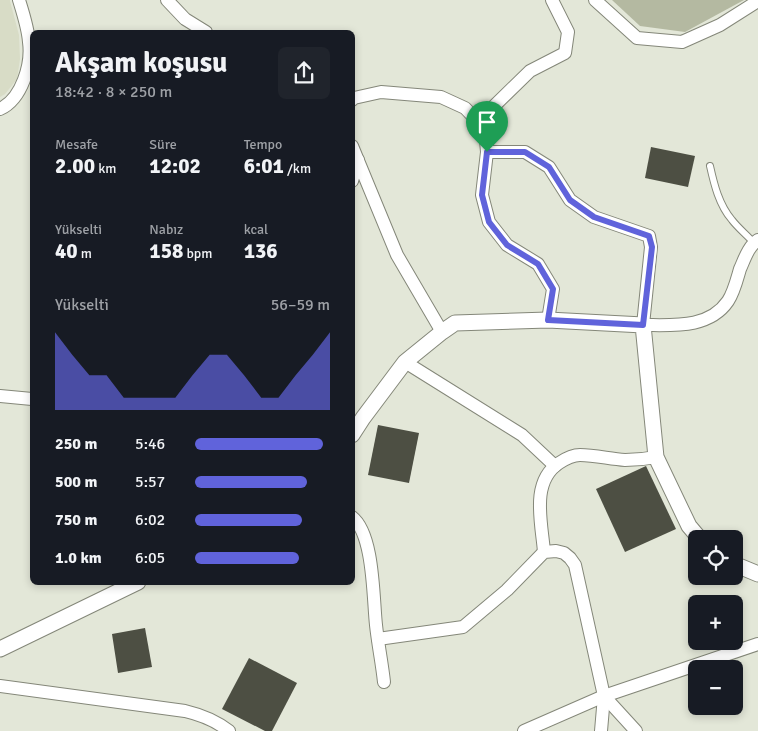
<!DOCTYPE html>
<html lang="tr">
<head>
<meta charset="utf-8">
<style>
	body { margin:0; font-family:Signika,sans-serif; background:#20242c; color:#f1f3f6; height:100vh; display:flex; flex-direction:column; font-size:19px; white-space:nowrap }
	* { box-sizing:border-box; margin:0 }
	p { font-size:16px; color:#9ea1a6 }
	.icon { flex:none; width:28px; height:28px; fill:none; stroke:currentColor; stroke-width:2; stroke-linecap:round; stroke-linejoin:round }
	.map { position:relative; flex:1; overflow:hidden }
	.side { position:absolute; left:30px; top:30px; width:325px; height:555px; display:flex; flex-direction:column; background:#171b24; border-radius:8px; box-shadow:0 2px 8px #0003 }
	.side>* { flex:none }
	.buttons { position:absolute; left:688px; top:530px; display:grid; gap:10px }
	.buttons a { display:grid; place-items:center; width:55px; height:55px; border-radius:8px; background:#171b24; box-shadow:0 2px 8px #0003; font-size:25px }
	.pin { position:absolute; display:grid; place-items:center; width:42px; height:42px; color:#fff; margin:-51px -21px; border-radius:50% 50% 50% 0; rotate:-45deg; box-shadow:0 0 5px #0007 }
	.pin .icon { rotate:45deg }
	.round { display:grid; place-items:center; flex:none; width:52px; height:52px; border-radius:8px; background:#20242c }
	.head { display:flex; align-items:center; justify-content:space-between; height:85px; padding:0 25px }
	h1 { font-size:28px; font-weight:700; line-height:38px }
	.stats { display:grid; grid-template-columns:repeat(3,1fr); gap:8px; height:85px; padding:5px 25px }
	.stats div { display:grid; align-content:center }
	.stats b { font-size:21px; font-weight:700 }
	.stats small { font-size:14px; font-weight:400 }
	.stats p { font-size:14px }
	.chart { height:140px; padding:10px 25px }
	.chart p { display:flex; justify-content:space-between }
	.chart svg { width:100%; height:90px; margin-top:5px; fill:#6063db; opacity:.7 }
	ul { padding:0 25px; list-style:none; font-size:16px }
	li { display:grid; grid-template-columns:80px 60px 1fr; align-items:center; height:38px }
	li i { height:12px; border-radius:6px; background:#6063db }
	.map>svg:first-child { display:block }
</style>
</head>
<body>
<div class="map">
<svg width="758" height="731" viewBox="0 0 758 731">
	<rect width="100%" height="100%" fill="#e3e7d8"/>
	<path fill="#d8dcc6" d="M0,0H10V1L19,35L20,59L17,79L5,94L0,97Z"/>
	<path fill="#b4b9a1" d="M612,0H744L685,32L640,26Z"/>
	<g fill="#4d4f43">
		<path d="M651,147L695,156L688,187L645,178Z"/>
		<path d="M378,425L419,433L409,483L368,475Z"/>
		<path d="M646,466L676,529L625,552L596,489Z"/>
		<path d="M145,628L152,667L118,673L112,634Z"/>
		<path d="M249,658L297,683L272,731H265L222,709Z"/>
	</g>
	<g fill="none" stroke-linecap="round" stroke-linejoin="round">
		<g stroke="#848779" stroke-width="8">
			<path id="service" d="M710,166C714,184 719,205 732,220C738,228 747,235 754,243"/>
		</g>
		<g stroke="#848779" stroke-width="14">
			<g id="minor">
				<path d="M167,0L185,19L206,32"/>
				<path d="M595,0L637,38L682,42L720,25L758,1"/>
				<path d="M352,100L354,98L381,92L441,97L465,108L485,129"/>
				<path d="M0,109C22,99 32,64 29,42C28,28 23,13 19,0"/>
				<path d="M352,146L397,255L442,332"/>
				<path d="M487,152H525L549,167L570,200L594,217L649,236L651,247L643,325C672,325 709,329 728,301C734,292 737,279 740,269C745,258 748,247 758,240"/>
				<path d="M352,181L358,160"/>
				<path d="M548,320L553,289L538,264L507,245L489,222L482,195L487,152L485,129L491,109L530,71L565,53L568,32L552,0"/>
				<path d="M405,362L522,435L555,466"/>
				<path d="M0,396L32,399"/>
				<path d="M352,517C374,534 373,598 376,625C378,644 382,663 384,682"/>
				<path d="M544,552C542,524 530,482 559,463C565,459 572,455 580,455C595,455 610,459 625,460C636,460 646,459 656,457"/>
				<path d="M378,639L463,627L507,590L544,552L556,551L564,553L570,558L575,565L604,696L601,731"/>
				<path d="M0,686L185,711C202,715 215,720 229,731"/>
				<path d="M604,696L636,731"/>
				<path d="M524,731L604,696L758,644"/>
			</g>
		</g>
		<g stroke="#848779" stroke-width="17">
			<g id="tertiary">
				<path d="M352,435L363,418L405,362L442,332L455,323L548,320L643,325L656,457L689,526L700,539"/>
				<path d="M734,564L758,574"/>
				<path d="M0,649L138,582"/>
			</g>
		</g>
		<use href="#service" stroke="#fff" stroke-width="6"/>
		<use href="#minor" stroke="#fff" stroke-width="12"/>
		<use href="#tertiary" stroke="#fff" stroke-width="15"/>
	</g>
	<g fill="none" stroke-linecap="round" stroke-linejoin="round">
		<g stroke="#fff" stroke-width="10">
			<path id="route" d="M487,152H525L549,167L570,200L594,217L649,236L652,247L643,325L548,320L553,289L538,264L507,245L489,222L482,195Z"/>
		</g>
		<use href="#route" stroke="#6063db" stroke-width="6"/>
	</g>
</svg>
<div class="buttons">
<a><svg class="icon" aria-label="locate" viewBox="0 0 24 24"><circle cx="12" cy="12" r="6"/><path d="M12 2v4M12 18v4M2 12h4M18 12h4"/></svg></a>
<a>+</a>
<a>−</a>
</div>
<div class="pin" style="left:487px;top:152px;background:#1e9e55"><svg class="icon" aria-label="arrive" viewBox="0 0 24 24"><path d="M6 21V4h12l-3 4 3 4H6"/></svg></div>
<section class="side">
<div class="head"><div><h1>Akşam koşusu</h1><p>18:42 · 8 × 250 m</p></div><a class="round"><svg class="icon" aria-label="share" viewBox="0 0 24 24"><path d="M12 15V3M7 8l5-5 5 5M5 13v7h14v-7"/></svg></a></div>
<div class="stats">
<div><p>Mesafe</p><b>2.00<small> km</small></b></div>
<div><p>Süre</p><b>12:02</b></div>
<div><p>Tempo</p><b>6:01<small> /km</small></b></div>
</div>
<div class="stats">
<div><p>Yükselti</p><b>40<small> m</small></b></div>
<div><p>Nabız</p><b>158<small> bpm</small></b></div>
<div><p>kcal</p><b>136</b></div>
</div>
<div class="chart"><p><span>Yükselti</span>56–59 m</p>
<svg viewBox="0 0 160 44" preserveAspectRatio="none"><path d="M0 44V6L10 17L20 27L30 27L40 38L50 38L60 38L70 38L80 27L90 17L100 17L110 27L120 38L130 38L140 27L150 17L160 6V44z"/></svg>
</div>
<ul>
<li><b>250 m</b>5:46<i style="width:95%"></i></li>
<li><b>500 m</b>5:57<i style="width:83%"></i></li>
<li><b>750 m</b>6:02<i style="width:79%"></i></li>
<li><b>1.0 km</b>6:05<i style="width:77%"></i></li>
</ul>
</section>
</div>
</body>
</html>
